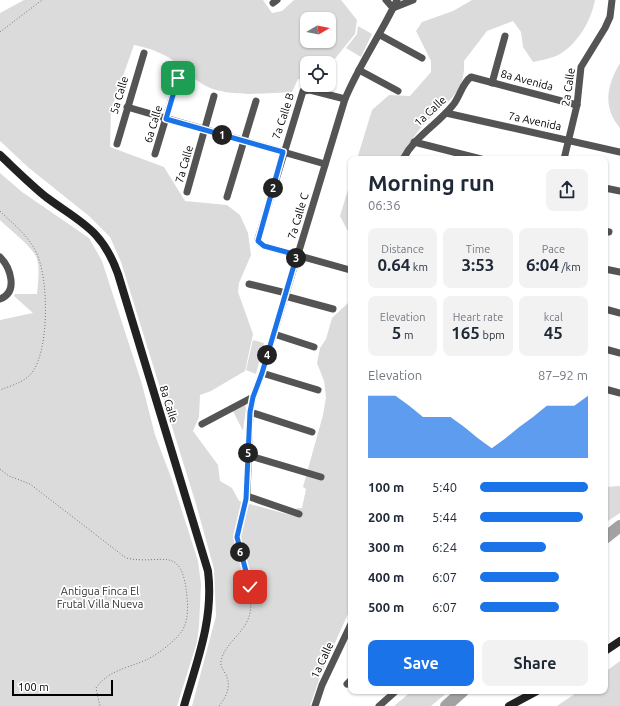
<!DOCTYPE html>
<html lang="en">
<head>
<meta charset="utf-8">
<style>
	body { margin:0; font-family:Ubuntu,sans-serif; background:#f2f2f3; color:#1f2937; height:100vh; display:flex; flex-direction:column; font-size:15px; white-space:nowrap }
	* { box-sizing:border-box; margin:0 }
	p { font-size:13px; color:#747a83 }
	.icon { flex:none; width:22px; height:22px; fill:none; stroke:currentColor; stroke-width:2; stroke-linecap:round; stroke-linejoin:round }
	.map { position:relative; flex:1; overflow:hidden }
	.sheet { position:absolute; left:348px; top:156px; width:260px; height:538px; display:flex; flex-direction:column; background:#fff; border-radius:8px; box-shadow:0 1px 3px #0004 }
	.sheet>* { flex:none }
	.needle { width:26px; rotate:80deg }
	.controls { position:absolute; left:300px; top:12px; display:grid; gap:8px }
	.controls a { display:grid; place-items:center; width:36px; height:36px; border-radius:8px; background:#fff; box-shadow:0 1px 3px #0004; font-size:20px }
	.scale { position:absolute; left:12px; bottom:10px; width:101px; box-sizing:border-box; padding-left:4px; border:2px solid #000; border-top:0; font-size:11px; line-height:14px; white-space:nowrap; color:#000; -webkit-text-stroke:3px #fff; paint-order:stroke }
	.pin { position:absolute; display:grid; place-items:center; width:34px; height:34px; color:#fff; margin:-17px; border-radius:8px; box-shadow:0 2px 6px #0006 }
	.km { position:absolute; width:20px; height:20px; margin:-10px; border-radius:50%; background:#222; color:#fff; font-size:11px; line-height:20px; text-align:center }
	.round { display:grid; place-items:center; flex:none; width:42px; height:42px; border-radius:8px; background:#f2f2f3 }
	.summary { display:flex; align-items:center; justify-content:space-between; height:68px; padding:0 20px }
	h1 { font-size:22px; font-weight:600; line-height:30px }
	.metrics { display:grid; grid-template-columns:repeat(3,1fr); gap:6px; height:68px; padding:4px 20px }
	.metrics div { display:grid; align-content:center; border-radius:8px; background:#f2f2f3; text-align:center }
	.metrics b { font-size:17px; font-weight:600 }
	.metrics small { font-size:11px; font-weight:400 }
	.metrics p { font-size:11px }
	.chart { height:112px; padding:8px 20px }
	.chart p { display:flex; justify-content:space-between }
	.chart svg { width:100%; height:72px; margin-top:4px; fill:#1a73e8; opacity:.7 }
	.primary-button { display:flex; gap:8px; margin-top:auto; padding:8px 20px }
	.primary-button a { flex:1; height:46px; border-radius:8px; background:#1a73e8; color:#fff; font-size:16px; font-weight:600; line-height:46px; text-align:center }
	.primary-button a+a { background:#f2f2f3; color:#1f2937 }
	ul { padding:0 20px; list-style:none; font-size:13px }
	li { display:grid; grid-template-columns:64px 48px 1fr; align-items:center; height:30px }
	li i { height:10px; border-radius:5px; background:#1a73e8 }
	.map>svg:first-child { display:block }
</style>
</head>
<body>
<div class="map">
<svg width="620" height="706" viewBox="0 0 620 706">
	<rect width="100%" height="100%" fill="#fff"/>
	<g fill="#dbdbdb" fill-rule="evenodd">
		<path d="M24,0H263L272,13L282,11L294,0H341L357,20L355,34L329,66V63H307V81L298,79L292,92C267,93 237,97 213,89C192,81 184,67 168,57C157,51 146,47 134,45L111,110L110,147L164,167L185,201L227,205L240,215L248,233L251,255L239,283L238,292L253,334L245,371L211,391L200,395L199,417L193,431L218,465L220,481L232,488L239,501L294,516L297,508H302L306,489L303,487L323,415L326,397L324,381L317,363L320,348L326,339L332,318L348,303L351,291V607L321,674L310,706H192L216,616L214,569L196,504L121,262L110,237L89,216L29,168L0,141V13ZM307,19H329V41H307Z"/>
		<path d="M472,0H595C591,21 578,43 560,54C553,58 542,60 533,62L523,47L521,32L513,21L487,31L464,61C466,94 446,102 425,123C415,134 408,146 401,159H357L372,110L389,95L410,96L431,72V61L416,31L422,22L453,11Z"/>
		<path d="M358,26L372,34L361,57L346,48L357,34Z"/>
		<path d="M620,63V128C602,107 607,85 620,63Z"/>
		<path d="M0,173L22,192L89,238L102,261L142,384L155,435L172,480L198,561L201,584L199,626L197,642L177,706H0V320L33,313L14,296L15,294H37C38,283 40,269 37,259C34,248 9,229 0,220Z"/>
		<path d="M351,180V237L340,216Z"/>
		<path d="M253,340L264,343L256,374L246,370Z"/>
		<path d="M245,405L246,408L243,431L233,411Z"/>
		<path d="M620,486V513L605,523V487Z"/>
		<path d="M620,661V706H557L579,691H605V672Z"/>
		<path d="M412,691H449L431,706H394Z"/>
	</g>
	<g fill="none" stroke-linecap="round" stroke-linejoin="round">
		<g stroke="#a2a2a2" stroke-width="12">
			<path d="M605,538L620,526"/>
			<path d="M446,706L463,691"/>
		</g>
		<g stroke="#767676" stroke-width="1" stroke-dasharray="1 2" stroke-linecap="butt">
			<path d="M0,32L42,0"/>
			<path d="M0,211C13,224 28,235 36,252C49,277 50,354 30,375C22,383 10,386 0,390"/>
			<path d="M0,469L9,476L30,484L126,558C162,566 182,542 187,597C188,606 188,619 184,627C180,638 158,654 148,659C129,668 108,670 96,688L100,706"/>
			<path d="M219,706C227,696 232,685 225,673C223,669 220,666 221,662C223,644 246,633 250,613C255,586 239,565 237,539C237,526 244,515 246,503"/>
		</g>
		<g stroke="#545454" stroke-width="7">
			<path d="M386,0L393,8L413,0"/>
			<path d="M273,3L277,0"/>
			<path d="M380,35L422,58"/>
			<path d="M359,70L398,91"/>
			<path d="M492,83L505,36"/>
			<path d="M345,99L310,90L303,91L258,239L260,243L264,246L350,270"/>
			<path d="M127,107L325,164"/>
			<path d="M446,113L620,152"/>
			<path d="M414,142L481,159"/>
			<path d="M117,144L144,53"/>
			<path d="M155,154L178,78"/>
			<path d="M403,159C415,136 437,125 453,105C460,97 462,83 471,77L577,105"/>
			<path d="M564,159L577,105L581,67L605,28L610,17L612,0"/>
			<path d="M605,188L620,191"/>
			<path d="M187,192L214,96"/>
			<path d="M227,197L256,101"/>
			<path d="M605,231L609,232"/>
			<path d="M0,257C10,267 19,292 0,299"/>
			<path d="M605,269L620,272"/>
			<path d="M249,284L286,293"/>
			<path d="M285,296L333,309"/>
			<path d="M605,309L620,313"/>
			<path d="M274,334L314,347"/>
			<path d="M605,349L620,353"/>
			<path d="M262,373L318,390"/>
			<path d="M605,389L620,393"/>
			<path d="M250,412L312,432"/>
			<path d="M202,424L253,397"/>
			<path d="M247,455L321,477"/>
			<path d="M299,514L247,496L250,412L253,397L262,373L345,99C359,65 381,34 397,0"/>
			<path d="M347,684L351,680"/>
			<path d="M315,706L322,685L351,624"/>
			<path d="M379,706L396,691"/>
		</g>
		<g stroke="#212121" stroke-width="8">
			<path d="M0,155C15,169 30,184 46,197C81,223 102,229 118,274L208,571C214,619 197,661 184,706"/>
			<path d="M605,651L620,641"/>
			<path d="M509,706L537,691"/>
		</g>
	</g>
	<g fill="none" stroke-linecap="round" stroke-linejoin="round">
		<g stroke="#fff" stroke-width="8">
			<path id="route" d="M178,78L166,119L283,152L258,241L264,246L297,255L262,373L253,397L250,412L246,499L237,537L250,587"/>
		</g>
		<use href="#route" stroke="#1a73e8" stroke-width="5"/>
	</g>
	<g text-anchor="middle" stroke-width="3.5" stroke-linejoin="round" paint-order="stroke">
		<g font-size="11" fill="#000" stroke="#fff">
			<text transform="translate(527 80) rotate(15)" y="4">8a Avenida</text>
			<text transform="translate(568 87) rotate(-81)" y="4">2a Calle</text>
			<text transform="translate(119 95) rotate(-73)" y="4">5a Calle</text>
			<text transform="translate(430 111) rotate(-43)" y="4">1a Calle</text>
			<text transform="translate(283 116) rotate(-72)" y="4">7a Calle B</text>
			<text transform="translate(535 121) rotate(12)" y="4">7a Avenida</text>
			<text transform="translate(153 124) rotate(-73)" y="4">6a Calle</text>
			<text transform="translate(184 164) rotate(-74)" y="4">7a Calle</text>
			<text transform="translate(298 216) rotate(-73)" y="4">7a Calle C</text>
			<text transform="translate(169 404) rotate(73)" y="4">8a Calle</text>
			<text transform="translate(322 660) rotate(-65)" y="4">1a Calle</text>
		</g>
		<g font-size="11" fill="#323232" stroke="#fff">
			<text x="100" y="595">Antigua Finca El<tspan x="100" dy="13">Frutal Villa Nueva</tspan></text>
		</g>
	</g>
</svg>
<div class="controls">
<a><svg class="needle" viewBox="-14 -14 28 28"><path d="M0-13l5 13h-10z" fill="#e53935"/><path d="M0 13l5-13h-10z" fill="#747a83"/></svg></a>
<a><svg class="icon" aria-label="locate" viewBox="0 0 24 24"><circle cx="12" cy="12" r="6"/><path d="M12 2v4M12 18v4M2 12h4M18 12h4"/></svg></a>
</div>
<div class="scale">100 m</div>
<div class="pin" style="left:178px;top:78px;background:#1e9e55"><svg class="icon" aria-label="arrive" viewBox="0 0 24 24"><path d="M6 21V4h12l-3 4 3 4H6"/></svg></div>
<div class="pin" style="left:250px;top:587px;background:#d93025"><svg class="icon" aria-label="check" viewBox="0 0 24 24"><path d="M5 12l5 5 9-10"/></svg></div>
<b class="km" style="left:222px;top:135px">1</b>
<b class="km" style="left:273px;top:188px">2</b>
<b class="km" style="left:296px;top:258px">3</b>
<b class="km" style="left:267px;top:355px">4</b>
<b class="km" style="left:248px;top:453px">5</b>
<b class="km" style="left:240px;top:552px">6</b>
<section class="sheet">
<div class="summary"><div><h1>Morning run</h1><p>06:36</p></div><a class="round"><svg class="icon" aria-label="share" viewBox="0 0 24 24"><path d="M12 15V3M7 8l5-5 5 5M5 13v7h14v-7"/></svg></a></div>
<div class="metrics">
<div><p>Distance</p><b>0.64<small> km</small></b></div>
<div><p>Time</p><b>3:53</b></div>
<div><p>Pace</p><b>6:04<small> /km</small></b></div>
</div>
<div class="metrics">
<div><p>Elevation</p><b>5<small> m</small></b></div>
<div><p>Heart rate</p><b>165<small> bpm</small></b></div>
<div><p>kcal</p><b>45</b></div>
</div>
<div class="chart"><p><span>Elevation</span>87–92 m</p>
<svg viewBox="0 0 160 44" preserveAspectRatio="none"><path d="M0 44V6L10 6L20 6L30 12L40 19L50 19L60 19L70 25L80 32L90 38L100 32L110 25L120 19L130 12L140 12L150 12L160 6V44z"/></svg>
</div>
<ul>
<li><b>100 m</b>5:40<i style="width:100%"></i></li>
<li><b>200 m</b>5:44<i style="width:95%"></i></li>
<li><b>300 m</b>6:24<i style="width:61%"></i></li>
<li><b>400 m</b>6:07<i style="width:73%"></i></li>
<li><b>500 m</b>6:07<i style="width:73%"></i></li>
</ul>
<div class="primary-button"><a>Save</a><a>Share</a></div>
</section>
</div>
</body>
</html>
